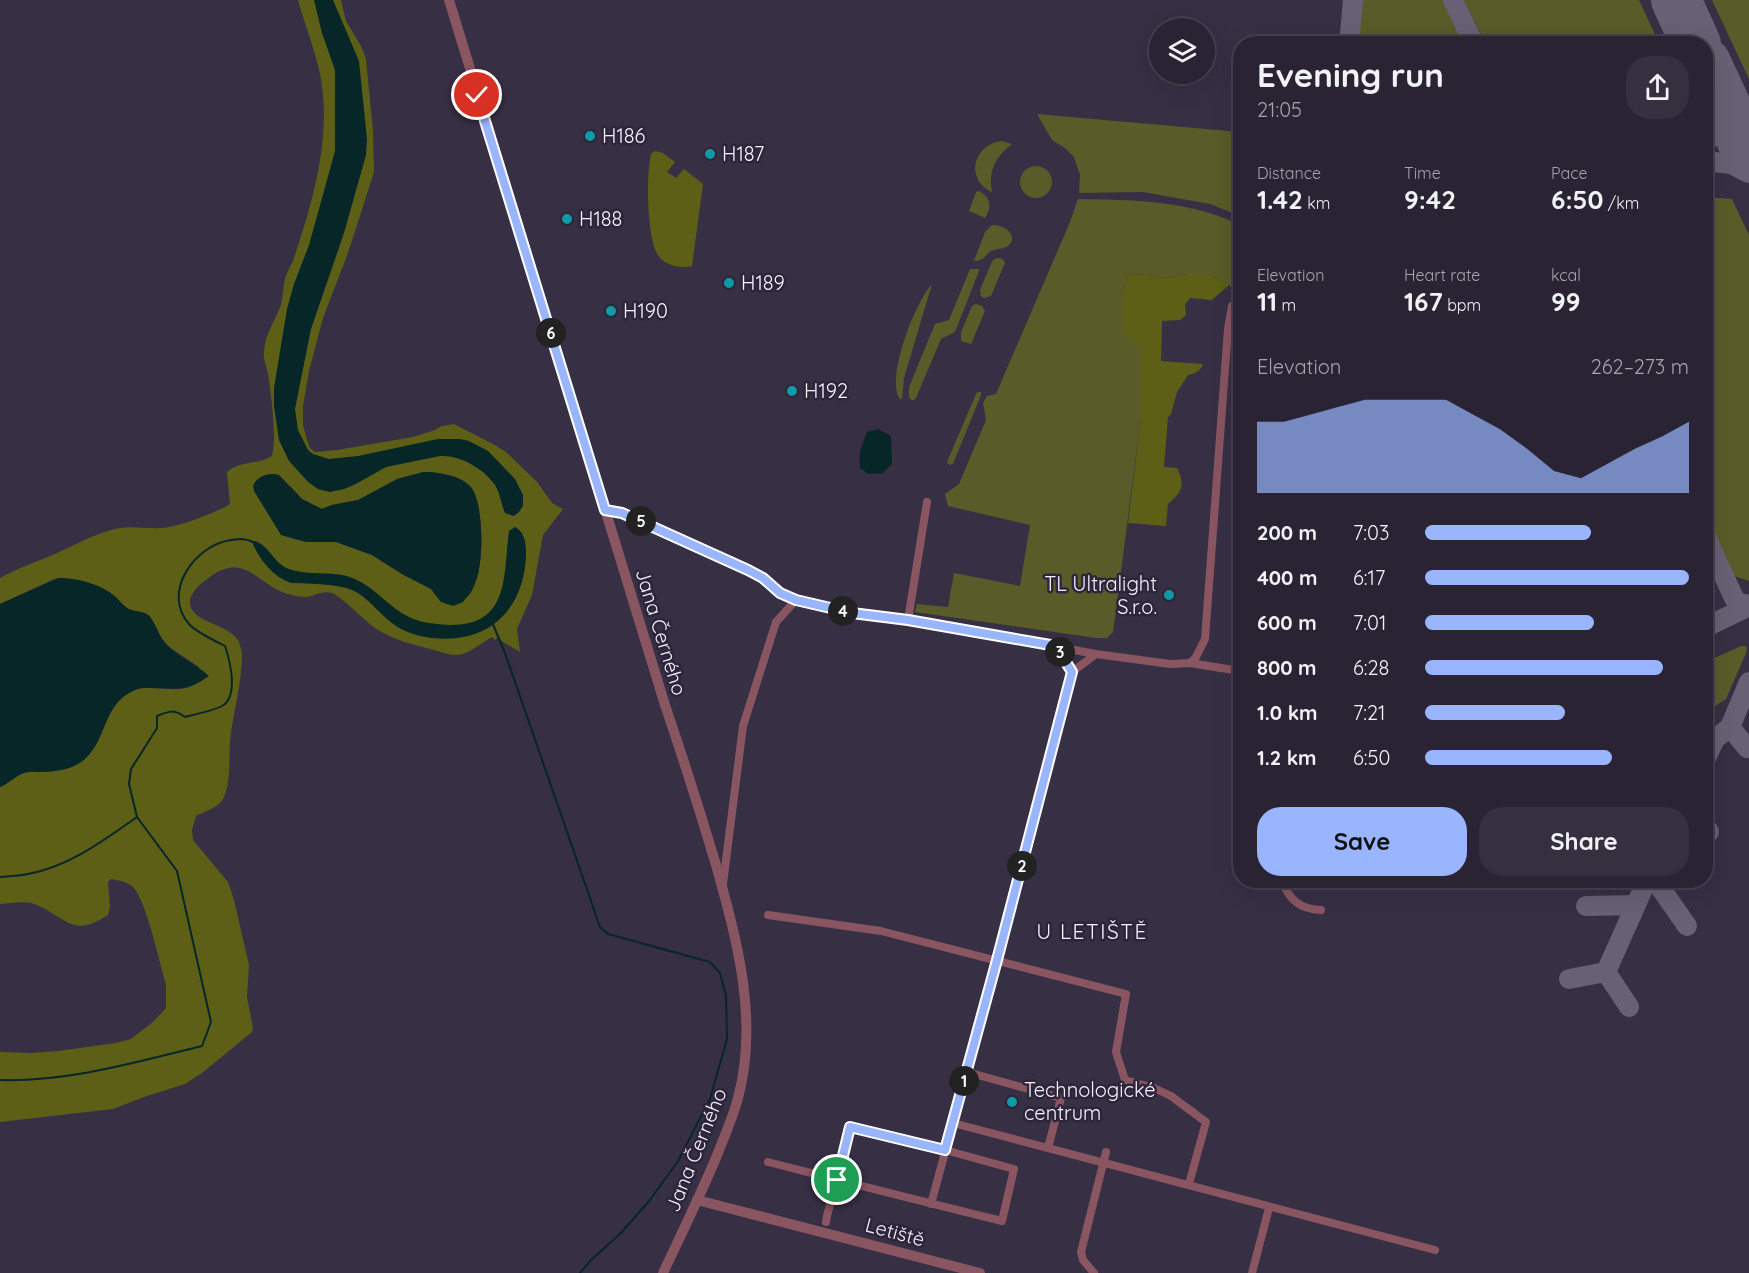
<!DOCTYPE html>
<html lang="en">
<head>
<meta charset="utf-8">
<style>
	body { margin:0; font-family:Quicksand,sans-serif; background:#352f3f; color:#f1f3f6; height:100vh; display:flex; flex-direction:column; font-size:22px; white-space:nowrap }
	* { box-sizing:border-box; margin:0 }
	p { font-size:20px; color:#a5a4ac }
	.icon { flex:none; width:33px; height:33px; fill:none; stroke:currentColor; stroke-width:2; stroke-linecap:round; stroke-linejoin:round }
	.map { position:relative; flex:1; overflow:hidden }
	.side { position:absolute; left:1233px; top:36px; width:480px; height:852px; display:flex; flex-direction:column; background:#292333; border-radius:24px; box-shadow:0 6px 24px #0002,0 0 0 2px #45404e }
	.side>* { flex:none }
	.fabs { position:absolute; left:1149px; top:18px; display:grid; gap:12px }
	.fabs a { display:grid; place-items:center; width:66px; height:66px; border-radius:50%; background:#292333; box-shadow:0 6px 24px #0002,0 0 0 2px #45404e; font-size:30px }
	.pin { position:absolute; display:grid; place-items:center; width:51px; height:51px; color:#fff; margin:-26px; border:3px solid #fff; border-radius:50%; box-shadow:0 2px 6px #0007 }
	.km { position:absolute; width:30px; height:30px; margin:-15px; border-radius:50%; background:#222; color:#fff; font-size:16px; line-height:30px; text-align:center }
	.round { display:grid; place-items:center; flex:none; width:63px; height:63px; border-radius:24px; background:#352f3f }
	.summary { display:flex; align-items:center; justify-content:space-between; height:102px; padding:0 24px }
	h1 { font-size:33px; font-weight:800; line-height:45px }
	.metrics { display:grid; grid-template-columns:repeat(3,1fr); gap:9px; height:102px; padding:6px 24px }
	.metrics div { display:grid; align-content:center }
	.metrics b { font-size:26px; font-weight:800 }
	.metrics small { font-size:16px; font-weight:400 }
	.metrics p { font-size:16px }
	.chart { height:168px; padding:12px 24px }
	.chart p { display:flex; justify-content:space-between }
	.chart svg { width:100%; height:108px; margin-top:6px; fill:#98b5fd; opacity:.7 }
	.action { display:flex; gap:12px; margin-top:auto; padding:12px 24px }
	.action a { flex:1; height:69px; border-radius:24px; background:#98b5fd; color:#111; font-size:24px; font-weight:800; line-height:69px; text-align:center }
	.action a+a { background:#352f3f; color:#f1f3f6 }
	ul { padding:0 24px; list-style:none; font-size:20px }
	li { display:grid; grid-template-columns:96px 72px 1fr; align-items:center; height:45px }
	li i { height:15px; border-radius:8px; background:#98b5fd }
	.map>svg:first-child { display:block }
</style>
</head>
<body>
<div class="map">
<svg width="1749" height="1273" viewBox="0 0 1749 1273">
	<rect width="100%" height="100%" fill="#372f44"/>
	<g fill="#595c28">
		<path d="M1362,0H1444L1465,43H1358Z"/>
		<path d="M1464,0H1639L1659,43H1485Z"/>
		<path d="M1712,0H1749V79Z"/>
		<path d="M1037,114L1240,132V216L1210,204L1143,192L1079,193L1080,175L1074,157L1065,148L1052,140Z"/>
		<path d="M1002,141L1012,144C996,156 988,171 992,191L991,192C985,188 979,184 977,177C970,160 985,142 1002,141Z"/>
		<circle cx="1036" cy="182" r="16"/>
		<path d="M979,191C991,198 992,206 985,218L969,211L976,192Z"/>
		<path d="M1706,197L1732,199L1749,235V581L1734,576L1706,515Z"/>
		<path d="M1078,199C1130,200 1182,200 1231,221L1237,224L1240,231L1232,287L1213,276L1186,274L1168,278L1138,274L1128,276L1122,295L1141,345V418L1113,632L1107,638H1096L915,612L917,604L948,607L954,573L1020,586L1030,525L948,506L945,494L959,484L986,420L983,403L987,396L996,394L1070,222Z"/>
		<path d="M992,225C1003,224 1020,235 1008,246C1004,249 999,248 994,250C984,253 988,260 974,261L985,232Z"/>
		<path d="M997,258L1003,259L1005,263L991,296L984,298L981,296L980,290L991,264L993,260Z"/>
		<path d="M970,269H979V271L955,332L941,339L916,398L914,400H911L909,397V387L935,324L949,320Z"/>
		<path d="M932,284L904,378L902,399H900C885,378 916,301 932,284Z"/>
		<path d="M976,304L982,306L985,311L971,344L961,341V332L972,306Z"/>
		<path d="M978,392H981V395L953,464L949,465L947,462L976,394Z"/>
		<path d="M1741,646H1746L1747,649L1746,653L1726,699L1712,708L1706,706V662Z"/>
	</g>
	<g fill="#5d5f16" fill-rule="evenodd">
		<path d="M298,0H341L346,21L361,46L366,59L373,131L374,172L348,253L323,318L309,371L303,406V425L307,440L310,448L315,452L337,450L413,437L435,430L442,426L454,424L493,444L506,452L537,482L552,503L563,509L543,535L532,595L517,629L520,652L500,640L498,637L495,640L492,637C481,643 468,655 456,655C450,655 443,653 438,651C415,645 390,640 371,625C361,617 343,598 332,593C322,590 315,596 306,597C302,597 296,596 292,595C259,589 248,551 211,576C203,582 189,592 190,604C192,623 231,624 239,642C240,646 242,651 242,655C242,684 233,712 230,741C229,758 231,784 223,799C218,808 205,811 196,816L192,830L193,840L228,882L234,900L249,965L247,997L253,1028L252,1032L202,1073L185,1084L144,1097L113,1109L0,1122V1052L31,1053L58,1051L116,1043L131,1039L153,1022L166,1008V984C159,962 147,902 133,887C127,882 119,880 111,879L108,882C108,893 112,905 108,915C73,938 68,919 37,905C26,900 12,903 0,904V787C8,784 15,776 24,773C30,771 36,772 42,772C58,771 72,770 85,758C108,738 102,704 135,690C150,684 183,695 194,684C197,681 198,672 199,667L169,647L162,639L150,616L141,612L128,609L116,598L78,580L59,578L54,579L0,604V578C18,568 36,562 55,554C75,545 94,534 115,529C131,525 145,529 161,528C176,528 218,512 230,504L227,472C241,460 259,465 272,456C277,439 271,393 268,374C267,367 263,360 264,352C265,333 275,322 281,305C283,297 283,287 285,278C287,271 292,265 294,258C313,201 331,139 321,79C316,52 305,26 298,0ZM423,472C433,472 456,475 464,481C486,498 486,569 471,592C468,597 447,600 441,602L431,589L402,574L372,555L336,542H306L281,535L274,522L290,486L302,499L321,509L332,505L358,500Z"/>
		<path d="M655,151L663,153L675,162L667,172L676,178L684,169L703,184L692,266C681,268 670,267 661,259C646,246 646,173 651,154Z"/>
		<path d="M1138,274L1168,278L1186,274H1201L1213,276L1229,285L1212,300L1190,298L1185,304L1186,315L1180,320L1162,321L1161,361L1203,364C1200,371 1195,374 1188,375L1177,392L1171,414L1168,417L1164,467L1177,468C1186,485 1181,493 1168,504L1166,526L1128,523L1141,418V346L1128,340L1122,327V295L1128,276Z"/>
	</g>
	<g fill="#062628">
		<path d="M314,0H333L359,61L367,139L366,155L344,233L311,329L295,409L298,430L308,450L313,454L329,459L358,456L438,439H460L469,441L488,451L515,479L523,495V506L519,512L514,516L505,513C501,504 500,493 495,485C483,468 460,455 440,456L386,467L354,485L344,489L330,492L318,489L308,482L289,461L279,440L274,406V388L287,309L294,284L309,245L335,151V70L322,33Z"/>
		<path d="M878,429L891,436L892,464L883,473L868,474L860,468C858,453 862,445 867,432Z"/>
		<path d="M423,472C436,471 462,476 471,487C484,503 483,559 477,578C475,582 473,589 471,592C469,596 466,597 463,602L453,606L441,602L431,589L402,574L372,555L336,542H306L281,535L254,491L253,486C257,476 269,472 279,475L302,499L322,509L332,505L358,500L397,479Z"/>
		<path d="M515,527C525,532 526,544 526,555C525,589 510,621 475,634C452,642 417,640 396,626C382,617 372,602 358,593C342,583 310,584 291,583C273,577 259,559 252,542L255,541C270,546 274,564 289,569C311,577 336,569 357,580C376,589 390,608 409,617C421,623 436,624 449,625C511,626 503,574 509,531Z"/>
		<path d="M59,578C78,578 101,584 116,597C120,601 123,606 129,609C137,613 145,610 150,617C157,626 159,637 167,645C179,657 196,664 209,676C188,691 178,689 153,688C147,688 141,687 135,690C102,704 108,738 85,759C72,770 58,771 42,772C36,772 30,771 24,773C15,776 8,784 0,787V604Z"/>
	</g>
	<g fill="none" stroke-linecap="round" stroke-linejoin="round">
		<g stroke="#062628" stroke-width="2">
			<path d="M492,622L505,653L600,927L608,934L710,962L720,973L726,996L727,1039L710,1099L678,1161L650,1200L620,1234L591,1260L580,1273"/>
			<path d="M0,877C9,876 19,876 28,874C69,867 104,840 137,817"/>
			<path d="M0,1080C69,1082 136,1062 202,1046L211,1022L177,871L137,817L129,784L131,769L157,728V716C169,711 174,709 185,717C193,715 215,710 222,706C239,696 230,661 225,646C215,641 196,632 189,624C161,592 195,545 231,540C240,539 245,538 253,542"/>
		</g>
		<g stroke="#686074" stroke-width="20">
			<path d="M1453,0L1474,44"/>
			<path d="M1687,26L1695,44"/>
			<path d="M1349,44L1353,0"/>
			<path d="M1706,67C1719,95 1729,115 1706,143"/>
			<path d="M1706,161L1731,164L1749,173"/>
			<path d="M1706,537L1734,598L1739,603L1749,605"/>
			<path d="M1706,627L1749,606"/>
			<path d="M1730,727L1747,748"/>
			<path d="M1706,758L1715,739L1730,727L1749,682"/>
			<path d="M1706,827L1709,832"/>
			<path d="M1655,880L1687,926"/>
			<path d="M1586,906L1635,905"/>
			<path d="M1606,972L1647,880"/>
			<path d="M1606,972L1629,1007"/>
			<path d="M1569,979L1606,972"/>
		</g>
		<g stroke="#686074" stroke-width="50">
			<path d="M1676,0L1696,44"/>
			<path d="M1706,63L1749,156"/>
		</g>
		<g stroke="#885561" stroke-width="8">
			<path d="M605,510L622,513L748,569L763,578L780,593L796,600L852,613L908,620L1096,654"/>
			<path d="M908,620L927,502"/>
			<path d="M1056,646L1072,672"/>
			<path d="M1190,663L1196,657L1205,639L1228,329L1232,306"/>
			<path d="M1281,880C1290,900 1299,909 1321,910"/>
			<path d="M723,884L743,726L776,622L796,600"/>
			<path d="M768,915L881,931L1126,994L1116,1052L1125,1080L1154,1088L1171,1096L1206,1122L1189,1184"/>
			<path d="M967,1072L1061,1098L1048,1148"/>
			<path d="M953,1123L1435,1250"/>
			<path d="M768,1162C846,1182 923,1202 1002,1221L1014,1169L945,1150L850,1127L827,1216L826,1222"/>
			<path d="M931,1204L997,960L1072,672L1096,654L1170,664L1190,663L1240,671"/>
			<path d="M1094,1273L1083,1260L1081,1252L1106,1152"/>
			<path d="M1252,1273L1269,1208"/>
		</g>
		<g stroke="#885561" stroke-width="10">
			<path d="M449,0L665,705C683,758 700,811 716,865C737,940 759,1020 738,1098C733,1117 725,1135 718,1153C701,1194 682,1233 663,1273"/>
			<path d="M697,1200L980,1273"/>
		</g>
	</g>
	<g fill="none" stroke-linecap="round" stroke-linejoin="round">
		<g stroke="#fff" stroke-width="12">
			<path id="route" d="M477,95L605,510L622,513L748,570L763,578L780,593L796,600L852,613L908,620L1056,646L1072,672L997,960L945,1150L850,1127L837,1180"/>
		</g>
		<use href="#route" stroke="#98b5fd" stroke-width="8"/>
	</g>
	<g fill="#0f9aa8" stroke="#2d253a" stroke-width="2">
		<circle cx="590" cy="136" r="6"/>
		<circle cx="710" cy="154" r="6"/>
		<circle cx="567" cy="219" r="6"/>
		<circle cx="729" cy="283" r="6"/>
		<circle cx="611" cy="311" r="6"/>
		<circle cx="792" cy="391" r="6"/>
		<circle cx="1169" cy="595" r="6"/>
		<circle cx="1012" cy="1102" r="6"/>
	</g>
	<g text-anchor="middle" stroke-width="5" stroke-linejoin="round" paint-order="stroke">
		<g font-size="20" fill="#f6f1ff" stroke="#2d253a" text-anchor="start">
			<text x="602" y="143">H186</text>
			<text x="722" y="161">H187</text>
			<text x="579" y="226">H188</text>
			<text x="741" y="290">H189</text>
			<text x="623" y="318">H190</text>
			<text x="804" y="398">H192</text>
			<text x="1157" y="591" text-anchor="end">TL Ultralight<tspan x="1157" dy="23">S.r.o.</tspan></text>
			<text x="1024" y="1097">Technologické<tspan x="1024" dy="23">centrum</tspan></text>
		</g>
		<g font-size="20" fill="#f6f1ff" stroke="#2d253a">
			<text transform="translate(661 632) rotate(73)" y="7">Jana Černého</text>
			<text transform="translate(696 1150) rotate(-68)" y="7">Jana Černého</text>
			<text transform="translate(895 1232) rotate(15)" y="7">Letiště</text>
		</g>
		<g font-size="21" letter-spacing="1.5" fill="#f6f1ff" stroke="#2d253a">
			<text x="1092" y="939">U LETIŠTĚ</text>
		</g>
	</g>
</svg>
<div class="fabs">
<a><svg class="icon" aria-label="layers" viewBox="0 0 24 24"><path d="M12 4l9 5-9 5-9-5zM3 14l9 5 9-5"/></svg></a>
</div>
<div class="pin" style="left:837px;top:1180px;background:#1e9e55"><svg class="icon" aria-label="arrive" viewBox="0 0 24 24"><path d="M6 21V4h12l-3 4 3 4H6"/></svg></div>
<div class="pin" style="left:477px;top:95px;background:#d93025"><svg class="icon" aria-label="check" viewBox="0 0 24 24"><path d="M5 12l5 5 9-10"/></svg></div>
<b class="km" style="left:964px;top:1081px">1</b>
<b class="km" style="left:1022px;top:866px">2</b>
<b class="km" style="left:1060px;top:652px">3</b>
<b class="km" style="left:843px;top:611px">4</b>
<b class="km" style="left:641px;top:521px">5</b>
<b class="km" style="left:551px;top:333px">6</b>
<section class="side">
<div class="summary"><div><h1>Evening run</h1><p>21:05</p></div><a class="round"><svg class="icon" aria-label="share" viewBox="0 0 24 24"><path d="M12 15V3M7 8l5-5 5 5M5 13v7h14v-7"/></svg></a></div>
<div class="metrics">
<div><p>Distance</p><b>1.42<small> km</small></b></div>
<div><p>Time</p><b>9:42</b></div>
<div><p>Pace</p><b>6:50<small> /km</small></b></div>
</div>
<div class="metrics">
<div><p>Elevation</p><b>11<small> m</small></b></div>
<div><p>Heart rate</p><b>167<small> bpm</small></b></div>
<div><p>kcal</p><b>99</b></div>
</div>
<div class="chart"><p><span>Elevation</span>262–273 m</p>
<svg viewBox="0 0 160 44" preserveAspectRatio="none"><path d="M0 44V15L10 15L20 12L30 9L40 6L50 6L60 6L70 6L80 12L90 18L100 26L110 35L120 38L130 32L140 26L150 21L160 15V44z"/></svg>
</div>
<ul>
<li><b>200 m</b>7:03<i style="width:63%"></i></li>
<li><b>400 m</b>6:17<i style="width:100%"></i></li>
<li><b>600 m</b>7:01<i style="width:64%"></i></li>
<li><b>800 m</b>6:28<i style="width:90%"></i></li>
<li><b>1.0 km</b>7:21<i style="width:53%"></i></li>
<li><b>1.2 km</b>6:50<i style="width:71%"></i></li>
</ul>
<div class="action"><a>Save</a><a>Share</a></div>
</section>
</div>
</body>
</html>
